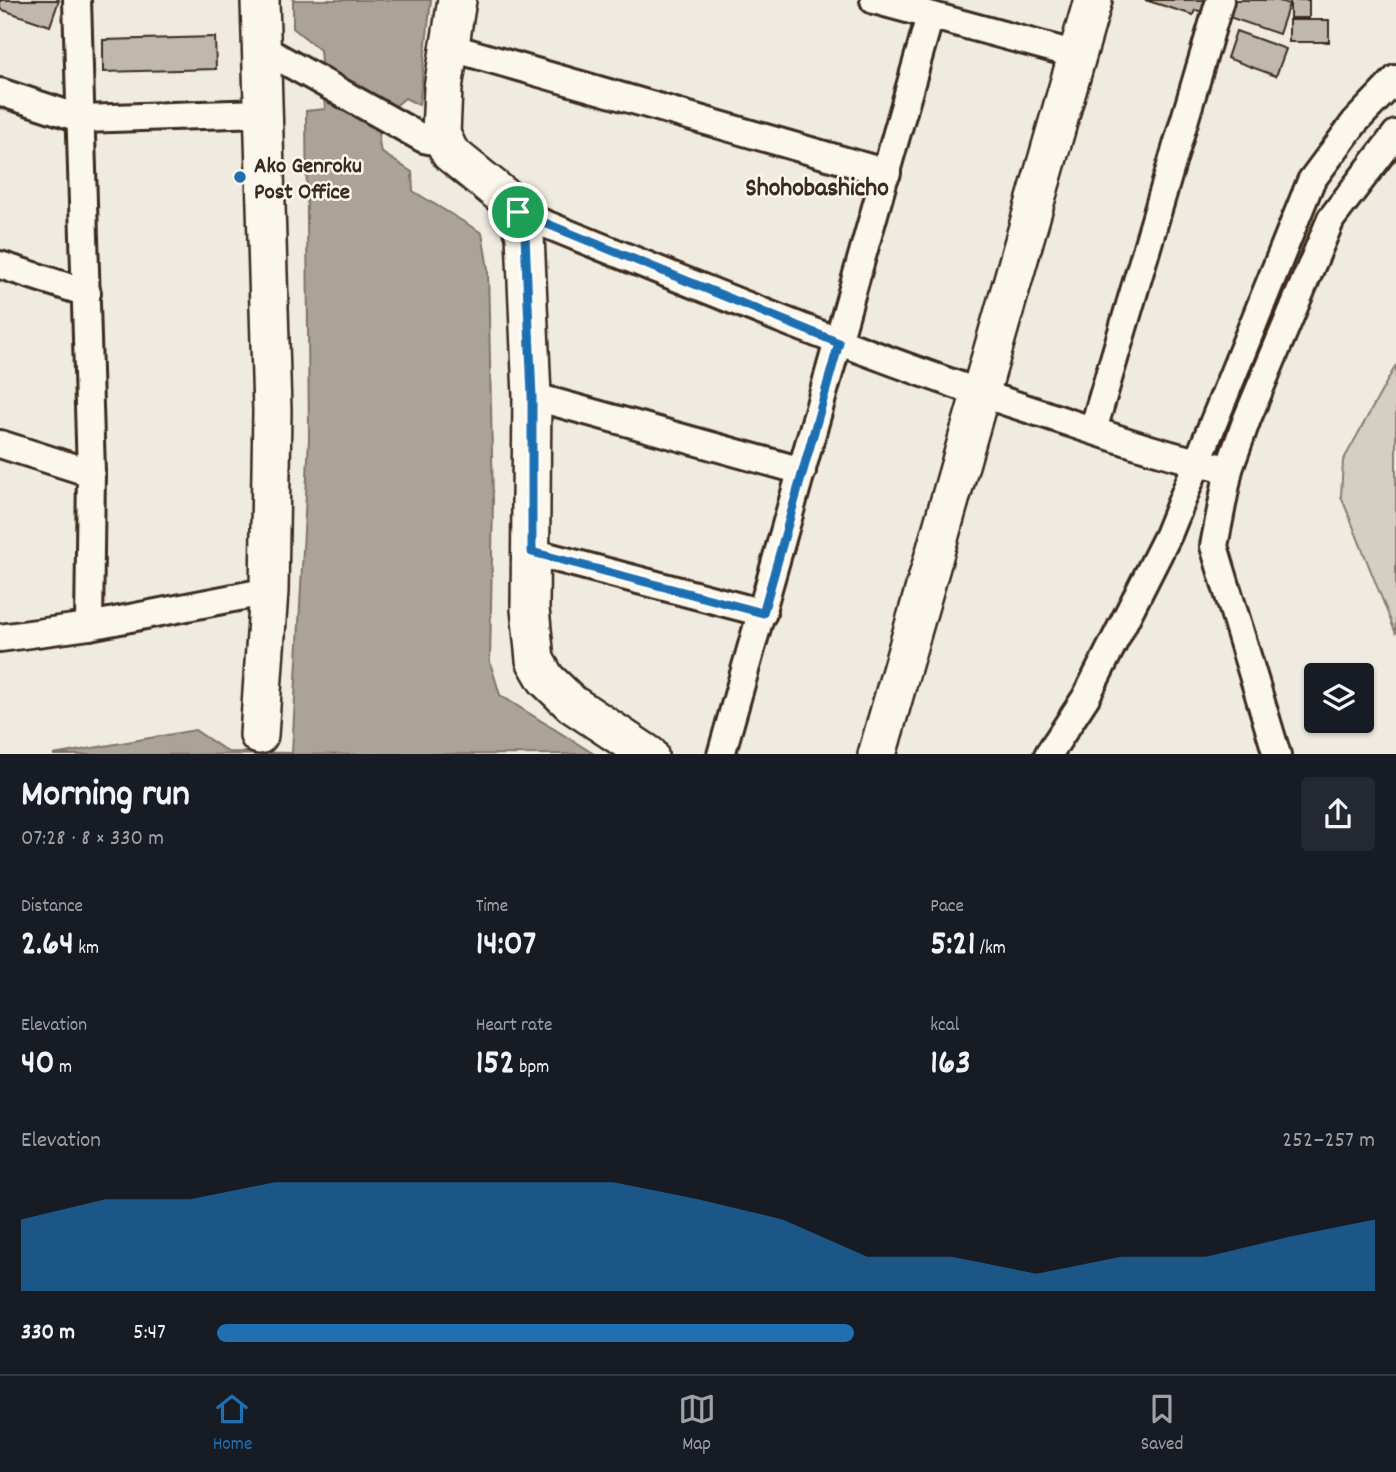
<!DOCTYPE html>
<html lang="en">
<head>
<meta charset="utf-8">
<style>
	body { margin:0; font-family:Dekko,sans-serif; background:#242831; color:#f1f3f6; height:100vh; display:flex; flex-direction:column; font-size:26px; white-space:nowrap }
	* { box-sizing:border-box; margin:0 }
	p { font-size:23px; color:#9ea1a6 }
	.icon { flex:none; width:38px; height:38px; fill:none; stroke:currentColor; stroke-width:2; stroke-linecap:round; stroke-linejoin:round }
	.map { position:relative; height:754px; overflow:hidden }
	.sheet { display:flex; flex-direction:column; background:#171b24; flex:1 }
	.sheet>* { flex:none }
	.fabs { position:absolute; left:1304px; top:663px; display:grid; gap:14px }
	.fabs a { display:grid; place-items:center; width:70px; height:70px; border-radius:7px; background:#171b24; box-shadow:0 2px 5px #0004; font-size:35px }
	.pin { position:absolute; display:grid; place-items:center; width:60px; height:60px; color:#fff; margin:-30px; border:4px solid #fff; border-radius:50%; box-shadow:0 2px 7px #0007 }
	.round { display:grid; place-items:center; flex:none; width:74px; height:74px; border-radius:7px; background:#242831 }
	.headline { display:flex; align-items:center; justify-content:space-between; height:119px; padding:0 21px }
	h1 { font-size:38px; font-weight:700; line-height:52px }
	.metrics { display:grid; grid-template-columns:repeat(3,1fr); gap:10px; height:119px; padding:7px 21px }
	.metrics div { display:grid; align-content:center }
	.metrics b { font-size:35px; font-weight:700 }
	.metrics small { font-size:19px; font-weight:400 }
	.metrics p { font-size:19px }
	.chart { height:196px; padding:14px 21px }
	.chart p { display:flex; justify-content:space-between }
	.chart svg { width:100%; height:126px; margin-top:7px; fill:#1f6fb2; opacity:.7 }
	ul { padding:0 21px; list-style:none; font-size:23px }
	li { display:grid; grid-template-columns:112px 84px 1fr; align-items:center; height:52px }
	li i { height:18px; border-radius:9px; background:#1f6fb2 }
	.dock { display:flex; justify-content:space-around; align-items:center; height:98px; border-top:2px solid #363941; background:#171b24; font-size:19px; color:#9ea1a6 }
	.dock a { display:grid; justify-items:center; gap:4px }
	.dock .active { color:#1f6fb2 }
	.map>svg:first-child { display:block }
</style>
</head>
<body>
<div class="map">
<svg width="1396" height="755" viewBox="0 0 1396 755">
	<rect width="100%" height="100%" fill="#f0ebe0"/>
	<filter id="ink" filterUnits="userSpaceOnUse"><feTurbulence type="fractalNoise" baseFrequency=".0143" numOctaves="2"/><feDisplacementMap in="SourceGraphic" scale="14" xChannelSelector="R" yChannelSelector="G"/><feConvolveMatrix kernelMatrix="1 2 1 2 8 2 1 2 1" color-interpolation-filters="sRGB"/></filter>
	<g filter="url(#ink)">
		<path fill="#d5cec3" stroke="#887c70" stroke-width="2" d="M1396,365V634L1341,496L1343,461Z"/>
		<path fill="#aca397" stroke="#7f7367" stroke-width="2" d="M293,0H431L419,105L405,98C386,113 374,127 381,152L412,172L413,191L482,233L488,269L493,500L490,662L500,695L594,754L53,755L195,730L228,752L292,753L309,439L306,111L325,109L320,50L293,28Z"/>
		<g fill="#c0b8ad" stroke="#3b2a1e" stroke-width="2">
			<path d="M0,0H59L50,26L0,9Z"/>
			<path d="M1145,0H1208L1204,12L1195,10L1193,15Z"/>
			<path d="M1235,0H1276L1289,4L1279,34L1229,17Z"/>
			<rect x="1290" y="0" width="19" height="18"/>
			<rect x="1289" y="20" width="40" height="22"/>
			<path d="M1236,31L1286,49L1276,76L1227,58Z"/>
			<path d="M215,37L216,69L103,72V40Z"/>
		</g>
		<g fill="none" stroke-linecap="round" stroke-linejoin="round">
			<g stroke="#3b2a1e" stroke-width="32">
				<g id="street">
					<path d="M77,0L91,473L89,626"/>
					<path d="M874,0L1077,55"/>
					<path d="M260,47L424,139L443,143"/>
					<path d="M449,47L887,173"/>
					<path d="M0,92L82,119L262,113"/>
					<path d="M518,213C688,282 857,353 1031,410C1096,431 1162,456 1229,469"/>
					<path d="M0,265L87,293"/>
					<path d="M532,396L802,471"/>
					<path d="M1093,430L1220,0"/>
					<path d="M0,444L91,473"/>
					<path d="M532,552L763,613"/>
					<path d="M0,638L89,626L269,591"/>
					<path d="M721,755L930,16"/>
					<path d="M1048,755L1086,697L1168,535L1311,181L1355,122L1396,79"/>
					<path d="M1277,755L1214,546L1229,469L1247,419L1331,219L1396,134"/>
				</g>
			</g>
			<g stroke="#3b2a1e" stroke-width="42">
				<g id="secondary">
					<path d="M457,0L443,88L441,134L450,153L513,204L525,235L532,396L530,609L535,660L546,679L572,704L649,755"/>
					<path d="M259,735L269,591L272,411L260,0"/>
					<path d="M877,755L1093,0"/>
				</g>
			</g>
			<use href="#street" stroke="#fbf7ec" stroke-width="26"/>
			<use href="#secondary" stroke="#fbf7ec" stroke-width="37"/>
		</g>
	</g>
	<g fill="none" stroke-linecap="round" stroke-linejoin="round" filter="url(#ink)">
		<g stroke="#fff" stroke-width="14">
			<path id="route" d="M518,212L839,343L763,613L532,552V396L525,235Z"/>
		</g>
		<use href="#route" stroke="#1f6fb2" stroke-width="9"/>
	</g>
	<circle fill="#1f6fb2" stroke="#fbf7ec" stroke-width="2.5" cx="240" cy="177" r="7"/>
	<g text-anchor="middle" stroke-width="5" stroke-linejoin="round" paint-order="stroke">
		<g font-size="23" font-weight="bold" fill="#3b2a1e" stroke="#fbf7ec" text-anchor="start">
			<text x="254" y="172">Ako Genroku<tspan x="254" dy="26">Post Office</tspan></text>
		</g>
		<g font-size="26" font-weight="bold" fill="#3b2a1e" stroke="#fbf7ec">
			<text x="817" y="195">Shohobashicho</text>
		</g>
	</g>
</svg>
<div class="fabs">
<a><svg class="icon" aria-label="layers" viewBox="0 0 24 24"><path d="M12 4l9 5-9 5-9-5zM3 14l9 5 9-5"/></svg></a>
</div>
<div class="pin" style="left:518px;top:212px;background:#1e9e55"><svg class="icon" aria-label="arrive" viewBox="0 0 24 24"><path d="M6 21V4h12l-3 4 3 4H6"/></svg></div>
</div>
<section class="sheet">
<div class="headline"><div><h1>Morning run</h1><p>07:28 · 8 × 330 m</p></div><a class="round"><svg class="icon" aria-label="share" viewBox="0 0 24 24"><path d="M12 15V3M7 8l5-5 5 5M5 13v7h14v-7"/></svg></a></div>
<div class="metrics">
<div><p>Distance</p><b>2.64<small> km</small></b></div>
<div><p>Time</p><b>14:07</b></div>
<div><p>Pace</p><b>5:21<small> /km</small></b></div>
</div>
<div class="metrics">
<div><p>Elevation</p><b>40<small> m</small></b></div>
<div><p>Heart rate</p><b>152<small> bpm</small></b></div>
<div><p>kcal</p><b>163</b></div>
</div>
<div class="chart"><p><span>Elevation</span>252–257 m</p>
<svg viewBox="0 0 160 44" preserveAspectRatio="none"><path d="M0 44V19L10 12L20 12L30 6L40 6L50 6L60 6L70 6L80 12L90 19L100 32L110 32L120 38L130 32L140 32L150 25L160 19V44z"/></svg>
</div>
<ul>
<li><b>330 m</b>5:47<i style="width:55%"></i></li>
</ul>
</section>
<nav class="dock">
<a class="active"><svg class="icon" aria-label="home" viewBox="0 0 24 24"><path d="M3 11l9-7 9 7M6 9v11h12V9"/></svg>Home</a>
<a><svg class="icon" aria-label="map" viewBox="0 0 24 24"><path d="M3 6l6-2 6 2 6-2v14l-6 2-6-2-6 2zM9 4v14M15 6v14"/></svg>Map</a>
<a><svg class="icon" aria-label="saved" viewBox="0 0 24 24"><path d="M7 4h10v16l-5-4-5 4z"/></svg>Saved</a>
</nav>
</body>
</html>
